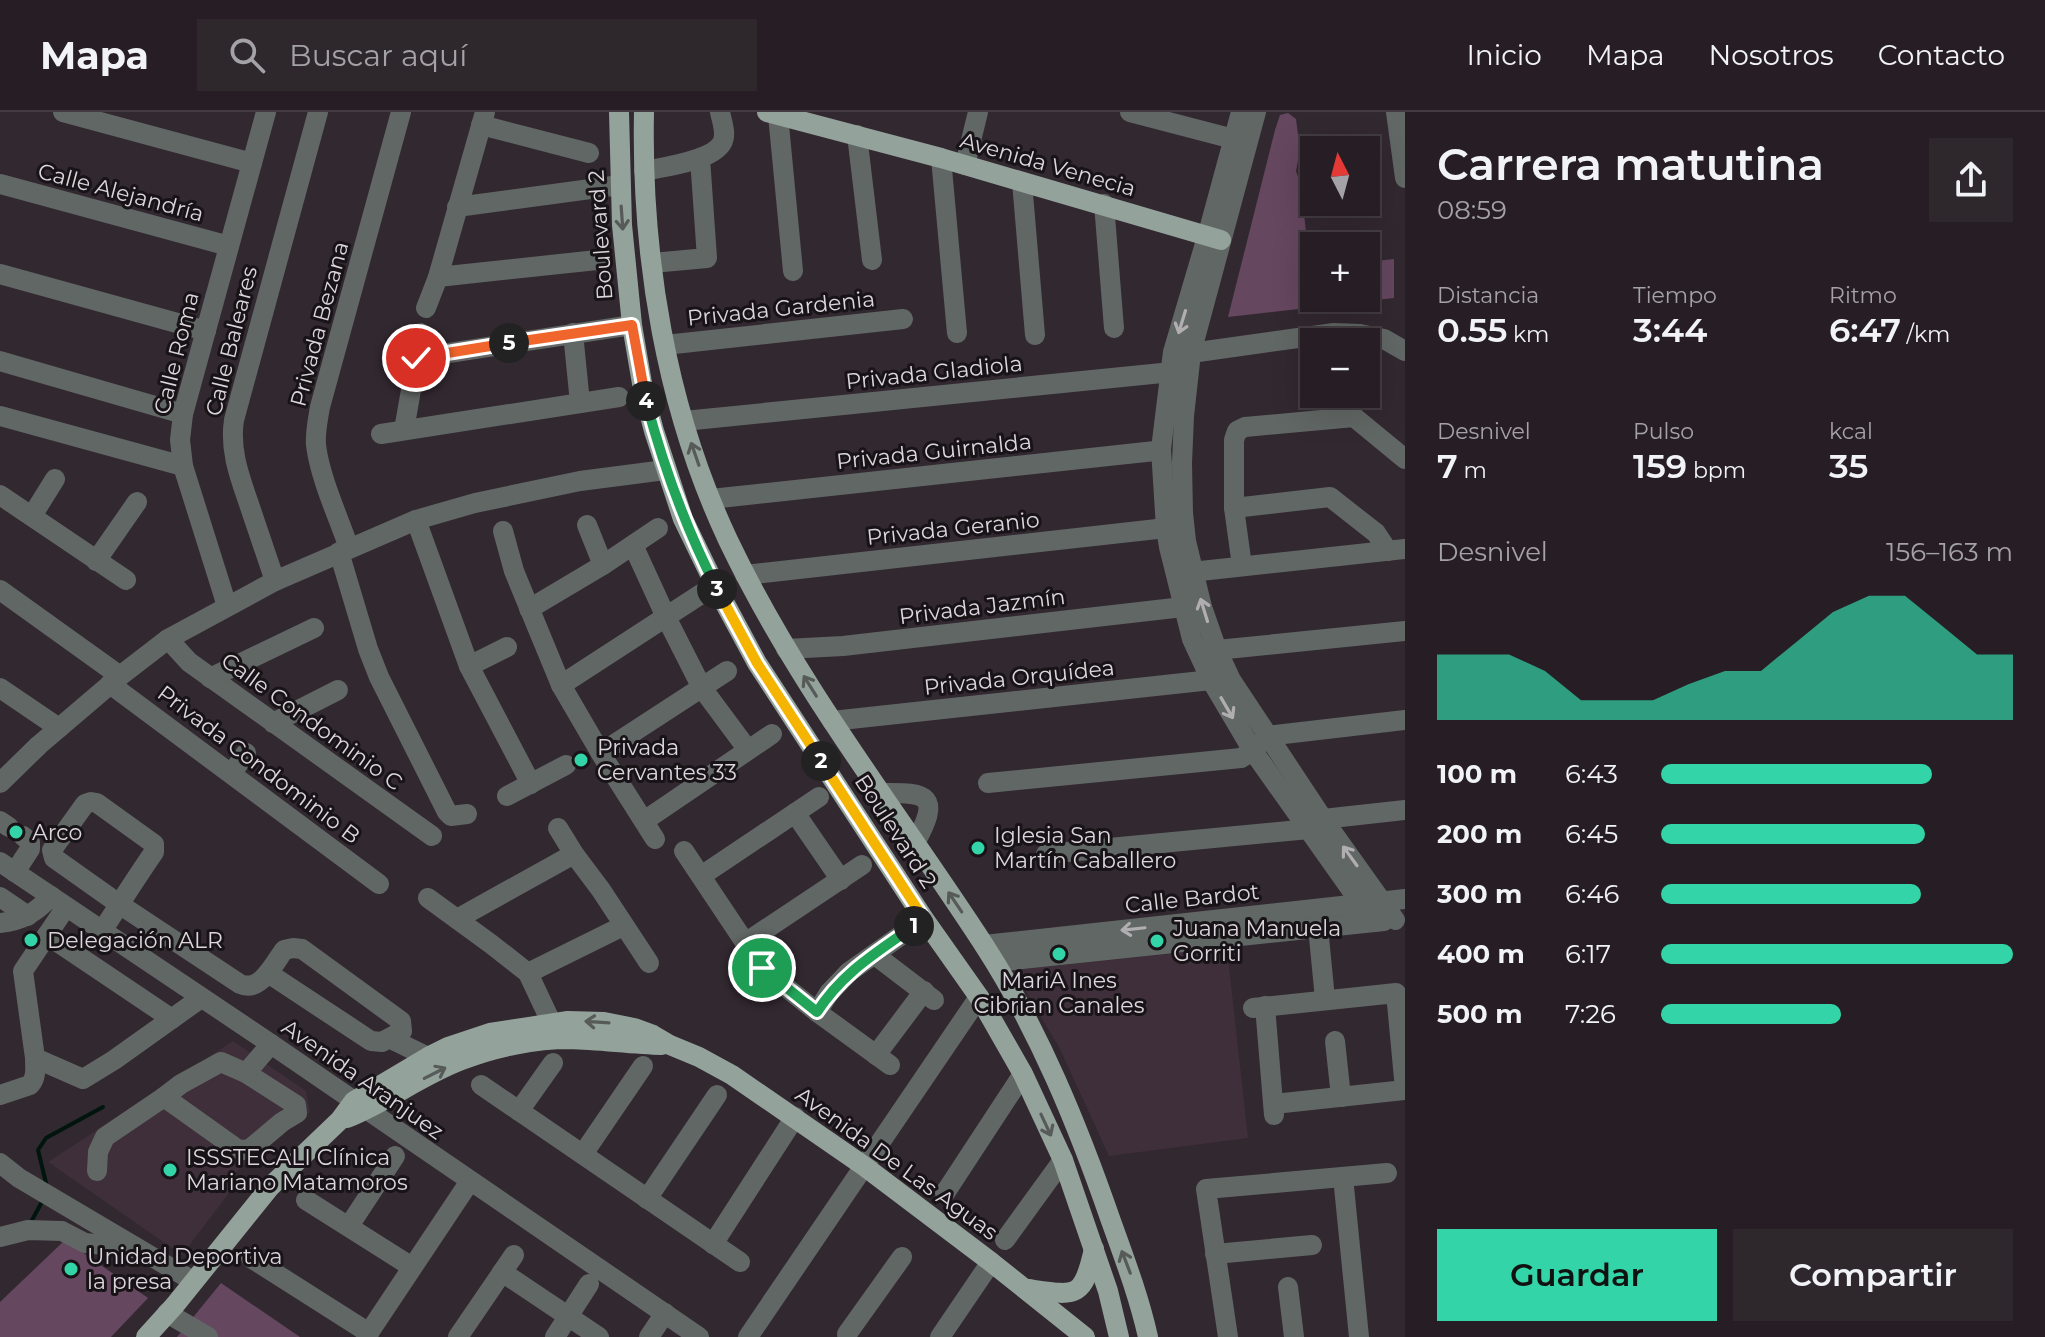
<!DOCTYPE html>
<html lang="es">
<head>
<meta charset="utf-8">
<style>
	body { margin:0; font-family:Montserrat,sans-serif; background:#2e272c; color:#f1f3f6; height:100vh; display:flex; flex-direction:column; font-size:30px; white-space:nowrap }
	* { box-sizing:border-box; margin:0 }
	p { font-size:26px; color:#a4a2a6 }
	.icon { flex:none; width:44px; height:44px; fill:none; stroke:currentColor; stroke-width:2; stroke-linecap:round; stroke-linejoin:round }
	.map { position:relative; flex:1; overflow:hidden }
	.sheet { display:flex; flex-direction:column; background:#261e24; width:640px }
	.sheet>* { flex:none }
	.needle { width:52px; rotate:354deg }
	.buttons { position:absolute; left:1300px; top:24px; display:grid; gap:16px }
	.buttons a { display:grid; place-items:center; width:80px; height:80px; border-radius:0px; background:#261e24; box-shadow:0 8px 32px #0002,0 0 0 2px #423c41; font-size:40px }
	.pin { position:absolute; display:grid; place-items:center; width:68px; height:68px; color:#fff; margin:-34px; border:4px solid #fff; border-radius:50%; box-shadow:0 2px 8px #0007 }
	.km { position:absolute; width:40px; height:40px; margin:-20px; border-radius:50%; background:#222; color:#fff; font-size:22px; line-height:40px; text-align:center }
	.round { display:grid; place-items:center; flex:none; width:84px; height:84px; border-radius:0px; background:#2e272c }
	.summary { display:flex; align-items:center; justify-content:space-between; height:136px; padding:0 32px }
	h1 { font-size:44px; font-weight:600; line-height:60px }
	.figures { display:grid; grid-template-columns:repeat(3,1fr); gap:12px; height:136px; padding:8px 32px }
	.figures div { display:grid; align-content:center }
	.figures b { font-size:34px; font-weight:600 }
	.figures small { font-size:22px; font-weight:400 }
	.figures p { font-size:22px }
	.chart { height:224px; padding:16px 32px }
	.chart p { display:flex; justify-content:space-between }
	.chart svg { width:100%; height:144px; margin-top:8px; fill:#33d4a8; opacity:.7 }
	.button { display:flex; gap:16px; margin-top:auto; padding:16px 32px }
	.button a { flex:1; height:92px; border-radius:0px; background:#33d4a8; color:#111; font-size:32px; font-weight:600; line-height:92px; text-align:center }
	.button a+a { background:#2e272c; color:#f1f3f6 }
	ul { padding:0 32px; list-style:none; font-size:26px }
	li { display:grid; grid-template-columns:128px 96px 1fr; align-items:center; height:60px }
	li i { height:20px; border-radius:10px; background:#33d4a8 }
	header { display:flex; align-items:center; gap:48px; box-sizing:border-box; height:112px; padding:0 40px; background:#261e24; border-bottom:2px solid #423c41 }
	header strong { font-size:38px }
	nav { display:flex; gap:44px; margin-inline-start:auto; font-size:28px }
	.search { width:560px; height:72px; background:#2e272c; display:flex; align-items:center; gap:20px; box-sizing:border-box; padding:0 28px; border-radius:0px; color:#a4a2a6; font-size:30px }
	main { display:flex; flex:1; min-height:0 }
	.map>svg:first-child { display:block }
</style>
</head>
<body>
<header>
<strong>Mapa</strong>
<div class="search"><svg class="icon" aria-label="search" viewBox="0 0 24 24"><circle cx="10" cy="10" r="6"/><path d="M15 15l6 6"/></svg>Buscar aquí</div>
<nav><a>Inicio</a><a>Mapa</a><a>Nosotros</a><a>Contacto</a></nav>
</header>
<main>
<div class="map">
<svg width="1405" height="1225" viewBox="0 0 1405 1225">
	<rect width="100%" height="100%" fill="#322830"/>
	<g fill="#3e2f3b">
		<path d="M1227,836L1248,1026L1109,1044L1060,937L1013,858Z"/>
		<path d="M233,929L306,979L310,1000L236,1060L235,1073L182,1143L48,1050Z"/>
	</g>
	<g fill="#65475f">
		<path d="M1288,1L1296,7L1300,38L1296,59L1301,74L1309,148L1314,149V186H1366V150L1394,147V186L1228,205L1275,18L1280,3Z"/>
		<path d="M65,1128L148,1186L111,1225H0V1190Z"/>
		<path d="M221,1171L300,1225H177Z"/>
	</g>
	<g fill="none" stroke-linecap="round" stroke-linejoin="round">
		<g stroke="#00150d" stroke-width="4">
			<path d="M47,1075L38,1038L46,1026L103,995"/>
			<path d="M31,1110L44,1086"/>
		</g>
		<g stroke="#616764" stroke-width="20">
			<path d="M63,0L252,51"/>
			<path d="M1130,0L1245,30"/>
			<path d="M1241,0L1207,125L1173,240L1161,337L1166,416L1169,435L1192,527L1211,568L1253,639L1374,810"/>
			<path d="M1256,0L1191,241L1184,304L1182,351L1183,401L1186,429L1202,495L1217,538L1231,568L1323,707L1395,808"/>
			<path d="M1396,0L1405,66"/>
			<path d="M778,3L793,159"/>
			<path d="M481,13L589,41"/>
			<path d="M857,23L872,148"/>
			<path d="M941,46L957,221"/>
			<path d="M965,53L978,0"/>
			<path d="M644,59C663,55 712,49 722,31C727,22 722,10 720,0"/>
			<path d="M1022,70L1035,223"/>
			<path d="M0,72L229,134"/>
			<path d="M1104,92L1114,216"/>
			<path d="M457,95L620,73"/>
			<path d="M652,151L707,146L700,46"/>
			<path d="M0,162L206,219"/>
			<path d="M438,165L597,148"/>
			<path d="M426,196L438,165L485,0"/>
			<path d="M573,221L580,291"/>
			<path d="M665,233L903,207"/>
			<path d="M1181,241H1191L1334,221L1360,222L1384,227L1405,239"/>
			<path d="M416,246L632,213"/>
			<path d="M0,249L183,302"/>
			<path d="M0,304L183,354"/>
			<path d="M684,309L1182,259"/>
			<path d="M404,318L421,221"/>
			<path d="M381,322L619,285"/>
			<path d="M0,383L126,468"/>
			<path d="M711,387L1155,339L1161,337"/>
			<path d="M1234,396L1330,385L1376,421L1388,439"/>
			<path d="M32,404L55,367"/>
			<path d="M416,408L469,554L531,672"/>
			<path d="M587,413L603,453"/>
			<path d="M503,419L514,459L561,573L603,645L655,727"/>
			<path d="M633,433L666,505L702,576L748,638"/>
			<path d="M349,436C338,404 320,366 316,333C315,320 318,307 320,295L401,0"/>
			<path d="M339,440L368,537L379,565L447,700L451,704L467,702"/>
			<path d="M96,449L137,390"/>
			<path d="M1242,454L1234,396V328L1237,319L1245,315L1354,305L1405,347"/>
			<path d="M1182,461L1405,437"/>
			<path d="M745,463L1166,416"/>
			<path d="M275,469C267,445 259,422 251,398C241,368 229,340 234,308L318,0"/>
			<path d="M0,478L120,564"/>
			<path d="M227,494L183,354L180,328L183,302L266,0"/>
			<path d="M529,497L603,453L658,416"/>
			<path d="M168,527L189,550L432,724"/>
			<path d="M786,537L843,534L1183,495"/>
			<path d="M1217,538L1405,519"/>
			<path d="M469,554L507,535"/>
			<path d="M210,566L314,516"/>
			<path d="M110,572L379,772"/>
			<path d="M561,573L715,473"/>
			<path d="M0,576L59,616"/>
			<path d="M832,609L1211,568"/>
			<path d="M273,611L338,578"/>
			<path d="M601,641L727,559"/>
			<path d="M232,661L246,641"/>
			<path d="M0,671L39,633L120,564L168,527L275,469L416,408L475,391L580,369L665,358"/>
			<path d="M988,671L1241,646L1253,639L1267,624L1405,608"/>
			<path d="M881,681C929,680 941,684 915,731"/>
			<path d="M507,684L566,653"/>
			<path d="M795,701L841,768"/>
			<path d="M1323,707L1405,698"/>
			<path d="M0,709L9,715"/>
			<path d="M644,709L772,622"/>
			<path d="M558,716L574,742L601,778L649,851"/>
			<path d="M684,739L762,856L817,900L890,953"/>
			<path d="M1046,742L1309,717"/>
			<path d="M0,750L271,932L699,1225"/>
			<path d="M15,760L30,737V730L23,724"/>
			<path d="M701,764L819,685"/>
			<path d="M0,785L28,804"/>
			<path d="M428,786L491,832L528,861L551,910"/>
			<path d="M66,795L23,859L35,946L83,967L114,948L201,886"/>
			<path d="M457,807L574,742"/>
			<path d="M0,811C22,809 37,800 51,784"/>
			<path d="M1318,815L1325,887"/>
			<path d="M102,819C119,793 136,766 154,740V732L97,691L91,690L85,692L52,738L54,746L119,792L240,872C260,881 274,852 284,838L293,836L302,837L401,909L402,919L382,930L371,929L268,861"/>
			<path d="M47,823L172,907"/>
			<path d="M745,831L862,753"/>
			<path d="M984,833L1405,787"/>
			<path d="M875,843L934,888"/>
			<path d="M995,850L1384,809"/>
			<path d="M528,861L623,814"/>
			<path d="M1265,894L1274,1003"/>
			<path d="M1253,896L1396,881L1405,977"/>
			<path d="M817,900L829,881L849,860L924,807"/>
			<path d="M391,927L428,945"/>
			<path d="M1335,929L1341,985"/>
			<path d="M876,943L924,879"/>
			<path d="M221,950L246,961L296,993L297,1001L282,1010L250,1037L243,1038L237,1037L164,985L181,972Z"/>
			<path d="M246,961L271,932"/>
			<path d="M481,973L740,1150"/>
			<path d="M0,983L30,973C37,965 35,956 35,946"/>
			<path d="M1274,992L1405,978"/>
			<path d="M519,999L553,951"/>
			<path d="M583,1042L643,954"/>
			<path d="M0,1051L19,1066L193,1169"/>
			<path d="M97,1059L98,1040L105,1025L164,985"/>
			<path d="M1343,1065L1359,1225"/>
			<path d="M945,1081L1023,962"/>
			<path d="M647,1087L717,983"/>
			<path d="M306,1088L412,1155"/>
			<path d="M349,1114L395,1044"/>
			<path d="M0,1125L28,1118L62,1119L85,1131L132,1136"/>
			<path d="M1005,1128L1063,1048"/>
			<path d="M713,1132L795,1005"/>
			<path d="M1215,1142L1312,1133"/>
			<path d="M251,1146L369,1221"/>
			<path d="M502,1160L599,1225"/>
			<path d="M1288,1175L1294,1225"/>
			<path d="M167,1201L208,1225"/>
			<path d="M847,1222L902,1145"/>
			<path d="M366,1225L470,1069"/>
			<path d="M458,1225L514,1143"/>
			<path d="M555,1225L589,1172"/>
			<path d="M649,1225L665,1201"/>
			<path d="M748,1225L979,885"/>
			<path d="M940,1225L991,1150"/>
			<path d="M1228,1225L1206,1077L1387,1061"/>
		</g>
		<g stroke="#94a29c" stroke-width="20">
			<path d="M619,0L622,113L632,213L643,277L654,319L683,407L715,473L757,551L924,807L979,885L1023,962L1063,1048L1108,1179L1119,1225"/>
			<path d="M644,0C641,145 666,296 728,428C797,573 897,699 984,833C1039,918 1078,1014 1111,1109C1125,1148 1139,1185 1148,1225"/>
			<path d="M767,0L941,46L1221,128"/>
			<path d="M347,1006C387,990 422,963 462,948C495,935 535,927 570,927C601,928 631,932 662,933"/>
			<path d="M1028,1177C1077,1184 1083,1187 1094,1137"/>
			<path d="M146,1225L175,1193L270,1075L340,1008L354,989L428,945L448,935L490,921L568,909L604,910L634,916L653,923L670,933L699,945L732,963L864,1054L991,1150L1085,1225"/>
		</g>
	</g>
	<defs><path id="oneway-shaft" d="M-6 0H5M1.5-3L5.5 0L1.5 3" fill="none" stroke-width="1.6" stroke-linecap="round" stroke-linejoin="round" transform="scale(2)"/></defs>
	<g stroke="#565a59">
		<use href="#oneway-shaft" transform="translate(622 106) rotate(86)"/>
		<use href="#oneway-shaft" transform="translate(695 342) rotate(-109)"/>
		<use href="#oneway-shaft" transform="translate(810 574) rotate(-122)"/>
		<use href="#oneway-shaft" transform="translate(955 790) rotate(-124)"/>
		<use href="#oneway-shaft" transform="translate(597 910) rotate(-176)"/>
		<use href="#oneway-shaft" transform="translate(435 961) rotate(-27)"/>
		<use href="#oneway-shaft" transform="translate(1046 1013) rotate(65)"/>
		<use href="#oneway-shaft" transform="translate(1126 1150) rotate(-111)"/>
	</g>
	<g stroke="#b1aeb1">
		<use href="#oneway-shaft" transform="translate(1182 210) rotate(107)"/>
		<use href="#oneway-shaft" transform="translate(1204 498) rotate(-107)"/>
		<use href="#oneway-shaft" transform="translate(1227 596) rotate(60)"/>
		<use href="#oneway-shaft" transform="translate(1350 744) rotate(-126)"/>
		<use href="#oneway-shaft" transform="translate(1133 817) rotate(174)"/>
	</g>
	<g fill="none" stroke-linecap="round" stroke-linejoin="round">
		<g stroke="#fff" stroke-width="16">
			<path id="split-1" d="M762,856L817,900C843,860 876,841 914,814"/>
		</g>
		<g stroke="#fff" stroke-width="16">
			<path id="split-2" d="M821,649L924,807L914,814"/>
		</g>
		<g stroke="#fff" stroke-width="16">
			<path id="split-3" d="M717,477L757,551L821,649"/>
		</g>
		<g stroke="#fff" stroke-width="16">
			<path id="split-4" d="M646,289C664,357 685,415 717,477"/>
		</g>
		<g stroke="#fff" stroke-width="16">
			<path id="split-5" d="M509,231L632,213L646,289"/>
		</g>
		<g stroke="#fff" stroke-width="16">
			<path id="split-6" d="M416,246L509,231"/>
		</g>
		<use href="#split-1" stroke="#22a559" stroke-width="10"/>
		<use href="#split-2" stroke="#f5b400" stroke-width="10"/>
		<use href="#split-3" stroke="#f5b400" stroke-width="10"/>
		<use href="#split-4" stroke="#22a559" stroke-width="10"/>
		<use href="#split-5" stroke="#f0652b" stroke-width="10"/>
		<use href="#split-6" stroke="#f0652b" stroke-width="10"/>
	</g>
	<g fill="#33d4a8" stroke="#171316" stroke-width="3">
		<circle cx="581" cy="648" r="8"/>
		<circle cx="16" cy="720" r="8"/>
		<circle cx="978" cy="736" r="8"/>
		<circle cx="31" cy="828" r="8"/>
		<circle cx="1157" cy="829" r="8"/>
		<circle cx="1059" cy="842" r="8"/>
		<circle cx="170" cy="1058" r="8"/>
		<circle cx="71" cy="1157" r="8"/>
	</g>
	<g text-anchor="middle" stroke-width="6" stroke-linejoin="round" paint-order="stroke">
		<g font-size="22" fill="#dcd5db" stroke="#171316">
			<text transform="translate(1048 52) rotate(16)" y="8">Avenida Venecia</text>
			<text transform="translate(121 80) rotate(15)" y="8">Calle Alejandría</text>
			<text transform="translate(600 123) rotate(-94)" y="8">Boulevard 2</text>
			<text transform="translate(781 196) rotate(-6)" y="8">Privada Gardenia</text>
			<text transform="translate(319 212) rotate(-75)" y="8">Privada Bezana</text>
			<text transform="translate(231 229) rotate(-76)" y="8">Calle Baleares</text>
			<text transform="translate(176 241) rotate(-76)" y="8">Calle Roma</text>
			<text transform="translate(934 260) rotate(-6)" y="8">Privada Gladiola</text>
			<text transform="translate(934 339) rotate(-6)" y="8">Privada Guirnalda</text>
			<text transform="translate(953 416) rotate(-6)" y="8">Privada Geranio</text>
			<text transform="translate(982 494) rotate(-7)" y="8">Privada Jazmín</text>
			<text transform="translate(1019 565) rotate(-6)" y="8">Privada Orquídea</text>
			<text transform="translate(312 609) rotate(36)" y="8">Calle Condominio C</text>
			<text transform="translate(259 652) rotate(37)" y="8">Privada Condominio B</text>
			<text transform="translate(896 719) rotate(57)" y="8">Boulevard 2</text>
			<text transform="translate(1192 786) rotate(-6)" y="8">Calle Bardot</text>
			<text transform="translate(363 967) rotate(35)" y="8">Avenida Aranjuez</text>
			<text transform="translate(897 1051) rotate(36)" y="8">Avenida De Las Aguas</text>
		</g>
		<g font-size="22" fill="#dcd5db" stroke="#171316" text-anchor="start">
			<text x="597" y="643">Privada<tspan x="597" dy="25">Cervantes 33</tspan></text>
			<text x="32" y="728">Arco</text>
			<text x="994" y="731">Iglesia San<tspan x="994" dy="25">Martín Caballero</tspan></text>
			<text x="1173" y="824">Juana Manuela<tspan x="1173" dy="25">Gorriti</tspan></text>
			<text x="47" y="836">Delegación ALR</text>
			<text x="1059" y="876" text-anchor="middle">MariA Ines<tspan x="1059" dy="25">Cibrian Canales</tspan></text>
			<text x="186" y="1053">ISSSTECALI Clínica<tspan x="186" dy="25">Mariano Matamoros</tspan></text>
			<text x="87" y="1152">Unidad Deportiva<tspan x="87" dy="25">la presa</tspan></text>
		</g>
	</g>
</svg>
<div class="buttons">
<a><svg class="needle" viewBox="-14 -14 28 28"><path d="M0-13l5 13h-10z" fill="#e53935"/><path d="M0 13l5-13h-10z" fill="#a4a2a6"/></svg></a>
<a>+</a>
<a>−</a>
</div>
<div class="pin" style="left:762px;top:856px;background:#1e9e55"><svg class="icon" aria-label="arrive" viewBox="0 0 24 24"><path d="M6 21V4h12l-3 4 3 4H6"/></svg></div>
<div class="pin" style="left:416px;top:246px;background:#d93025"><svg class="icon" aria-label="check" viewBox="0 0 24 24"><path d="M5 12l5 5 9-10"/></svg></div>
<b class="km" style="left:914px;top:814px">1</b>
<b class="km" style="left:821px;top:649px">2</b>
<b class="km" style="left:717px;top:477px">3</b>
<b class="km" style="left:646px;top:289px">4</b>
<b class="km" style="left:509px;top:231px">5</b>
</div>
<section class="sheet">
<div class="summary"><div><h1>Carrera matutina</h1><p>08:59</p></div><a class="round"><svg class="icon" aria-label="share" viewBox="0 0 24 24"><path d="M12 15V3M7 8l5-5 5 5M5 13v7h14v-7"/></svg></a></div>
<div class="figures">
<div><p>Distancia</p><b>0.55<small> km</small></b></div>
<div><p>Tiempo</p><b>3:44</b></div>
<div><p>Ritmo</p><b>6:47<small> /km</small></b></div>
</div>
<div class="figures">
<div><p>Desnivel</p><b>7<small> m</small></b></div>
<div><p>Pulso</p><b>159<small> bpm</small></b></div>
<div><p>kcal</p><b>35</b></div>
</div>
<div class="chart"><p><span>Desnivel</span>156–163 m</p>
<svg viewBox="0 0 160 44" preserveAspectRatio="none"><path d="M0 44V24L10 24L20 24L30 29L40 38L50 38L60 38L70 33L80 29L90 29L100 20L110 11L120 6L130 6L140 15L150 24L160 24V44z"/></svg>
</div>
<ul>
<li><b>100 m</b>6:43<i style="width:77%"></i></li>
<li><b>200 m</b>6:45<i style="width:75%"></i></li>
<li><b>300 m</b>6:46<i style="width:74%"></i></li>
<li><b>400 m</b>6:17<i style="width:100%"></i></li>
<li><b>500 m</b>7:26<i style="width:51%"></i></li>
</ul>
<div class="button"><a>Guardar</a><a>Compartir</a></div>
</section>
</main>
</body>
</html>
